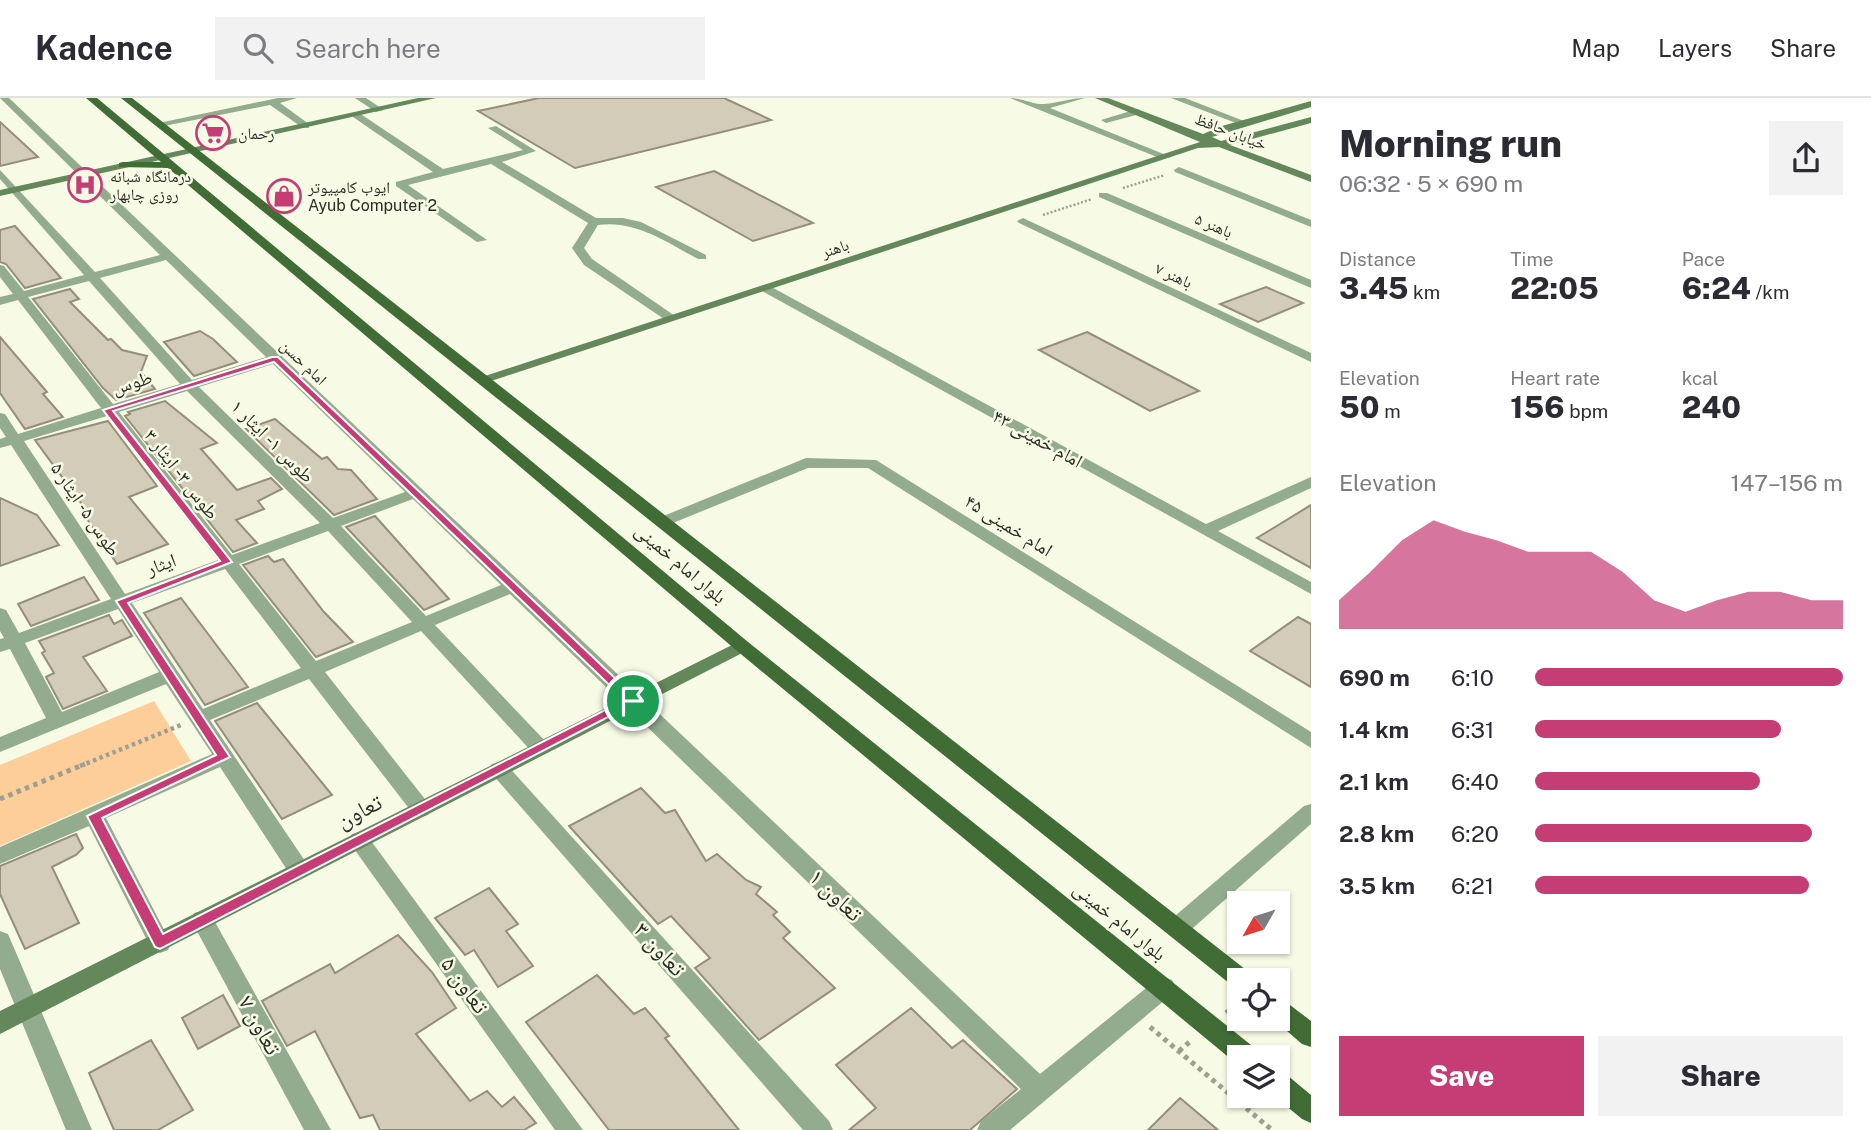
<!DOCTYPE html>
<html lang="en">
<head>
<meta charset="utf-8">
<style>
	body { margin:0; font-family:"Public Sans","Noto Naskh Arabic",sans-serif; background:#f2f2f3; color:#2b2b33; height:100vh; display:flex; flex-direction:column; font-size:26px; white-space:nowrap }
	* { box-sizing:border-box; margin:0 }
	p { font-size:23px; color:#7c7c81 }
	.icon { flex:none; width:38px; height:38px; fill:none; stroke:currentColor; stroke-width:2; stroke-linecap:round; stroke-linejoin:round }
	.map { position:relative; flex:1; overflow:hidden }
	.drawer { display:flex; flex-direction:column; background:#fff; width:560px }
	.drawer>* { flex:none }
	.needle { width:46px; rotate:231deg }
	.fabs { position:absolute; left:1227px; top:793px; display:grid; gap:14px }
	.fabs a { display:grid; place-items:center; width:63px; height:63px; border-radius:0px; background:#fff; box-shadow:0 2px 5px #0004; font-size:35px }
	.pin { position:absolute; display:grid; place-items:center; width:60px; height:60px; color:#fff; margin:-30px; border:4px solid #fff; border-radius:50%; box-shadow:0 2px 7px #0007 }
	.round { display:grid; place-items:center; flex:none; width:74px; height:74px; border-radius:0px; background:#f2f2f3 }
	.summary { display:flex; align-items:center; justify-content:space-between; height:119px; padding:0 28px }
	h1 { font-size:38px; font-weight:800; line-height:52px }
	.stats { display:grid; grid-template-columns:repeat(3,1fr); gap:10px; height:119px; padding:7px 28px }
	.stats div { display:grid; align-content:center }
	.stats b { font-size:30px; font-weight:800 }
	.stats small { font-size:19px; font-weight:400 }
	.stats p { font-size:19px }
	.chart { height:196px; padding:14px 28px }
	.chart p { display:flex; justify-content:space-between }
	.chart svg { width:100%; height:126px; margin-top:7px; fill:#c63c74; opacity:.7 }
	.action { display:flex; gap:14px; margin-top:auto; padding:14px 28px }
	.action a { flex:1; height:80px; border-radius:0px; background:#c63c74; color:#fff; font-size:28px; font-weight:800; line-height:80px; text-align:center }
	.action a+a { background:#f2f2f3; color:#2b2b33 }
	ul { padding:0 28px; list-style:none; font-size:23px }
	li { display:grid; grid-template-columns:112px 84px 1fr; align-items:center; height:52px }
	li i { height:18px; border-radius:9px; background:#c63c74 }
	header { display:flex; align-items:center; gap:42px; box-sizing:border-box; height:98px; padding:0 35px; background:#fff; border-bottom:2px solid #e1e1e2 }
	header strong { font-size:33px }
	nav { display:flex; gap:38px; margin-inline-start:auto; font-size:24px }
	.search { width:490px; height:63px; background:#f2f2f3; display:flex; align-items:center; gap:18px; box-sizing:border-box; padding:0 24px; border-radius:0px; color:#7c7c81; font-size:26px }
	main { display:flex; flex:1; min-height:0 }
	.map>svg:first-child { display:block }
</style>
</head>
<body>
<header>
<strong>Kadence</strong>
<div class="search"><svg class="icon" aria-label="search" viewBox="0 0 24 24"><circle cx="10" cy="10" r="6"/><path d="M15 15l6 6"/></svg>Search here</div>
<nav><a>Map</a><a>Layers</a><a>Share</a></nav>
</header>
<main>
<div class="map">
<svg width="1311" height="1032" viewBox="0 0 1311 1032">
	<rect width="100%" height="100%" fill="#f7fbe6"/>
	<path fill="#fdce9a" d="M154,603L191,663L0,748V667Z"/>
	<g fill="#d2ccb8" stroke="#948e7b" stroke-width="2">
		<path d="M539,0H724L771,22L575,70L478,13Z"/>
		<path d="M0,24L38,59L0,68Z"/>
		<path d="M714,73L813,125L753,143L656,89Z"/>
		<path d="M15,128L61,180L25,190L6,166L0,164V132Z"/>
		<path d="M1266,189L1303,205L1258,224L1220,206Z"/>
		<path d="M70,191L79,201L70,204L108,242L111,241L122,252L147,258L141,274L155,291L116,302L103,290L33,201Z"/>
		<path d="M200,233L213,241L237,264L194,278L164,244Z"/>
		<path d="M1087,234L1199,293L1150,313L1039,252Z"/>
		<path d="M0,239L47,294L43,296L63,319L25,331L0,295Z"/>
		<path d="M165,303L217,345L201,351L237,392L271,380L282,391L258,403L264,411L236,422L257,445L233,454L125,318L130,316L128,314Z"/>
		<path d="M275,321L322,361L327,359L338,371L351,372L377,401L334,417L246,331Z"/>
		<path d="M108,323L157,388L129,399L168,446L117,466L85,418L89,416L35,342Z"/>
		<path d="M0,400L37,417L59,447L0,468Z"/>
		<path d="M1311,407V470L1257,440Z"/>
		<path d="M375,418L449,501L424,512L346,429Z"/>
		<path d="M268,458L274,464L283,461L324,514L353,544L316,559L243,467Z"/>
		<path d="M84,479L99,502L31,528L18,506Z"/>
		<path d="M181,500L248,589L205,607L144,515Z"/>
		<path d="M109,517L114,526L122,522L132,538L83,559L107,593L63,611L46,579L54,575L42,555L45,553L39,543Z"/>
		<path d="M1298,519L1311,526V589L1250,553Z"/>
		<path d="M257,605L332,697L282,721L215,623Z"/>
		<path d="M641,690L665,715L675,712L706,763L717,756L746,782L761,789L756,796L777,814L773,817L790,834L783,840L835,890L759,942L695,870L710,860L671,818L658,826L569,728Z"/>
		<path d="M76,736L83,750L76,757L52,769L79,825L25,851L0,796V768Z"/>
		<path d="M489,790L518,826L506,833L533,868L498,889L474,852L465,857L435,820Z"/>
		<path d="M398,837L432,874L456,910L416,936L470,1003L487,993L502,1009L514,999L536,1025L524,1032H380L373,1017L360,1020L315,933L287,948L262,903L330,866L335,875Z"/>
		<path d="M597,877L634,916L645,910L669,938L665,940L739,1032H609L526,924Z"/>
		<path d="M223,897L240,928L198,951L182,920Z"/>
		<path d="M911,910L952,950L963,942L1017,991L970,1032H849L876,1010L836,967Z"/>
		<path d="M151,942L193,1012L158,1032H114L89,975Z"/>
		<path d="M1180,1000L1218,1032H1148Z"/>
	</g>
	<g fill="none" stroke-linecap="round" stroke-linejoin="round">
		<g stroke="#9da091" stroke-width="2.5" stroke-dasharray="2 2" stroke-linecap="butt">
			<path d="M1123,90L1165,77"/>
			<path d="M1043,117L1092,101"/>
		</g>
		<path stroke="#9da091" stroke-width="4.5" stroke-dasharray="3.5 3.5" stroke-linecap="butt" d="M80,668L181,627"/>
		<g stroke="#9da091" stroke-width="5" stroke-dasharray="4.5 4.5" stroke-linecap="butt">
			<path d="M0,701L85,666"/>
			<path d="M1226,915L1239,904"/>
			<path d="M1150,929L1272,1032"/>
			<path d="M1179,953L1192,942"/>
		</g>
		<g fill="#94ac8e" fill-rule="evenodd">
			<path d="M0,0H9L1040,976L1156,882L1164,879L1172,882L1176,889L1172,896L1010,1032H977L981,1023L1021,991L510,496L435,527L547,645L550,650L547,655H533L421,533L325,574L428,705L431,711L428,717L421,719L414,717L309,581L210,622L307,766L310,772L307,778L299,781L291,778L220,669L106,720L171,845L168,852L160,855L152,852L89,728L0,766V749L212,656L166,586L0,654V639L46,620L10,551L0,554V541L4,540L0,533V510L6,512L19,535L111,501L11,347L0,350V341L6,339L0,330V315L5,316L18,336L101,310L18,202L0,207V199L13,196L0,179V167L4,168L24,193L84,177L0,81V72L95,174L160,157ZM166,162L266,259L192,282L100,180ZM89,183L180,286L113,306L28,199ZM273,266L405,394L333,420L199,289ZM187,293L320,425L232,457L119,314ZM107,318L218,462L125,496L24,343ZM413,401L501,487L426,518L341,428ZM328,433L412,524L316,563L239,466ZM225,471L301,570L203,611L132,505ZM118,511L159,574L62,614L25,545Z"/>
			<path d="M278,0H297L280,5L309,26V30H303L270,7L159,29L154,26Z"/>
			<path d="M355,0H366L384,12L376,14Z"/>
			<path d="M1010,0C1022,0 1034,7 1044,6C1058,5 1070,0 1085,0L1050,10L1171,59L1162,61Z"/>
			<path d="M1171,0H1185L1249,25L1241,27Z"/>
			<path d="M1137,11L1140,12V16L1106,25L1101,22Z"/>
			<path d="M353,15H359L443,71L523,52L488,30L496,28L536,53L502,64L596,120H623L641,124L706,157V161H698C666,144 636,122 598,127L584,150L592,161L678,220L667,223L584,167L572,150L588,125L491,66L408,87L487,142L477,144L396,88V84L433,74L353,19Z"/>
			<path d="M1179,69L1311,122V129L1175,74L1174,72Z"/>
			<path d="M1099,95H1107L1311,182V190L1099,99Z"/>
			<path d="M1023,120L1311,255V264L1019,125L1017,123Z"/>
			<path d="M766,186L1206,426L1311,379V390L1218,433L1311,484V496L762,193L760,190Z"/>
			<path d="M806,360L876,362L1311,634V650L868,370H808L668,427H656L654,424L656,421Z"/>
			<path d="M499,664L506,666L829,1023L833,1032H803L492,676L489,671L492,666Z"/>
			<path d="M1311,706V726L1185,837L1177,839L1169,837L1166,830L1169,823L1304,708Z"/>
			<path d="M359,734L366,736L583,1032H555L352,748L348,742L352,736Z"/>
			<path d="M202,813L210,815L331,1032H304L191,822L194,815Z"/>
			<path d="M0,833L8,836L92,1032H66L0,871Z"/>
		</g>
		<g fill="#64875b" fill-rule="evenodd">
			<path d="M418,0H436L0,98V92Z"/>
			<path d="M1095,0H1108L1203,36L1222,28L1311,3V9L1212,39L1221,43L1311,19V25L1230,47L1311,77V84L1219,49L1198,50L488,284H478L476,281L1200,44Z"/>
			<path d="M742,542L748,544L751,548L748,552L0,936V913Z"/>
		</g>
		<g fill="#416c36" fill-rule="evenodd">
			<path d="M86,0H97L748,544L1256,951L1259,959H1239L1238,967L736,552L168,70L119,69V65L123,64H161Z"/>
			<path d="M121,0H132L1250,875L1254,882H1239V891L1234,889Z"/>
			<path d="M1278,901L1286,904L1311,923V949L1302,946L1272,920H1278Z"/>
			<path d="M1278,973L1287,977L1311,997V1025L1302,1021L1274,998H1278Z"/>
		</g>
	</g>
	<path fill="#c63c74" stroke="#fff" stroke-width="2" fill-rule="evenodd" d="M272,259H278L639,603L160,851L155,849L87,718L216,657L116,503L220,463L103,312ZM274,264L625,602L163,836L102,720L230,659L128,505L232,464L113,313Z"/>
	<defs>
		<g id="supermarket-ring" transform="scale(1.75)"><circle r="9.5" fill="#f7fbe6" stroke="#c63c74" stroke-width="1.5"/><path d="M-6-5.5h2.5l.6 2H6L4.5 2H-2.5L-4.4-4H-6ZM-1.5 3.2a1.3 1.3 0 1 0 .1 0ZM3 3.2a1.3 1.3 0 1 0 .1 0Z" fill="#c63c74"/></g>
		<g id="hospital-ring" transform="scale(1.75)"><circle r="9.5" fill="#f7fbe6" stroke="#c63c74" stroke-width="1.5"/><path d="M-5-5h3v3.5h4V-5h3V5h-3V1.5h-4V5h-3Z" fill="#c63c74"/></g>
		<g id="shop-ring" transform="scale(1.75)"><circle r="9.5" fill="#f7fbe6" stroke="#c63c74" stroke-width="1.5"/><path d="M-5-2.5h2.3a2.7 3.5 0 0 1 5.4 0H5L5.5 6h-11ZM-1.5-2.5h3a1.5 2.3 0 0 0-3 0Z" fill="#c63c74"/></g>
	</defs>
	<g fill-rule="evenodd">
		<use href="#supermarket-ring" x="213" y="35"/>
		<use href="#hospital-ring" x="85" y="87"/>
		<use href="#shop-ring" x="284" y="98"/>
	</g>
	<g text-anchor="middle" stroke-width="5" stroke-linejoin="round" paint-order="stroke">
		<g font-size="16" fill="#2b2d25" stroke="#f7fbe6">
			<text transform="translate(1231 33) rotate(21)" y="6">خیابان حافظ</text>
			<text transform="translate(1214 127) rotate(23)" y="6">باهنر ۵</text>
			<text transform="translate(835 150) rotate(-18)" y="6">باهنر</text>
			<text transform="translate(1174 177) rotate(25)" y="6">باهنر ۷</text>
			<text transform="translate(304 264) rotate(44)" y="6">امام حسن</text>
		</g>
		<g font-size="16" fill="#2b2d25" stroke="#f7fbe6" text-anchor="start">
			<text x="238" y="41">رحمان</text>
			<text x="110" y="84">درمانگاه شبانه<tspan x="110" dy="18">روزی چابهار</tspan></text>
			<text x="308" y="95">ایوب کامپیوتر<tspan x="308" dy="18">Ayub Computer 2</tspan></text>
		</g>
		<g font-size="19" fill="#2b2d25" stroke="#f7fbe6">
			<text transform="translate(132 284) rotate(-17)" y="7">طوس</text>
			<text transform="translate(1038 340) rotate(29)" y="7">امام خمینی ۴۳</text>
			<text transform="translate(273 343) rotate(45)" y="7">طوس ۱ - ایثار ۱</text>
			<text transform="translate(182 376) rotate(52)" y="7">طوس ۳ - ایثار ۳</text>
			<text transform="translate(86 411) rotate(56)" y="7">طوس ۵ - ایثار ۵</text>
			<text transform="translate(1009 427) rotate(32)" y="7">امام خمینی ۴۵</text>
			<text transform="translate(681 465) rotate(40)" y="7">بلوار امام خمینی</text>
			<text transform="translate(161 466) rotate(-20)" y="7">ایثار</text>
			<text transform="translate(1120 823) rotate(39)" y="7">بلوار امام خمینی</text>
		</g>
		<g font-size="23" fill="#2b2d25" stroke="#f7fbe6">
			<text transform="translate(359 713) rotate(-27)" y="8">تعاون</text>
			<text transform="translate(836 797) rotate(44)" y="8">تعاون ۱</text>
			<text transform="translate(660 851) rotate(48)" y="8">تعاون ۳</text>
			<text transform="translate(465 887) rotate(54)" y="8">تعاون ۵</text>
			<text transform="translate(260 927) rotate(61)" y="8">تعاون ۷</text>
		</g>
	</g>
</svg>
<div class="fabs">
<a><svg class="needle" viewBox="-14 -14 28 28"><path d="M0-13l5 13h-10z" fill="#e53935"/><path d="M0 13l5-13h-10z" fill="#7c7c81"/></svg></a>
<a><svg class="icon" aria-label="locate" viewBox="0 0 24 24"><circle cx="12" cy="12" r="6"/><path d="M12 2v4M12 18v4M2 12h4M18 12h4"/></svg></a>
<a><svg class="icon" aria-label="layers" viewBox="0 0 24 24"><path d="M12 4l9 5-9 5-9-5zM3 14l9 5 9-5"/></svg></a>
</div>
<div class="pin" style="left:633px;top:603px;background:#1e9e55"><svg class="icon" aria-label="arrive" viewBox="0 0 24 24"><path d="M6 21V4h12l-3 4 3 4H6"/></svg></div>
</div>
<section class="drawer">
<div class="summary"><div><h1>Morning run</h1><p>06:32 · 5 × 690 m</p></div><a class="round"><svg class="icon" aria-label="share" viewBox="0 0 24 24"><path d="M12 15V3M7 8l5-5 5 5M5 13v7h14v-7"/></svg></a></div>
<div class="stats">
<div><p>Distance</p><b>3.45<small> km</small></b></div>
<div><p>Time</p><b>22:05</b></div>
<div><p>Pace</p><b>6:24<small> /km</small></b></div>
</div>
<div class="stats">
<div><p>Elevation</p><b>50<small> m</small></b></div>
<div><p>Heart rate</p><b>156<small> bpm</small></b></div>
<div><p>kcal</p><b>240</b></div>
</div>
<div class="chart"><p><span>Elevation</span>147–156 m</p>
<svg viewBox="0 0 160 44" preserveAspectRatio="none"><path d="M0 44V34L10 24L20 13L30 6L40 10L50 13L60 17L70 17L80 17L90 24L100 34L110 38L120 34L130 31L140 31L150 34L160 34V44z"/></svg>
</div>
<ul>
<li><b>690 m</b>6:10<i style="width:100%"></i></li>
<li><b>1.4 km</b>6:31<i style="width:80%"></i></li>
<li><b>2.1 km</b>6:40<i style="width:73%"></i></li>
<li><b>2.8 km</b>6:20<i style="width:90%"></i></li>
<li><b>3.5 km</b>6:21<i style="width:89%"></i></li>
</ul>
<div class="action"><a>Save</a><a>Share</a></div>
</section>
</main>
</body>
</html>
